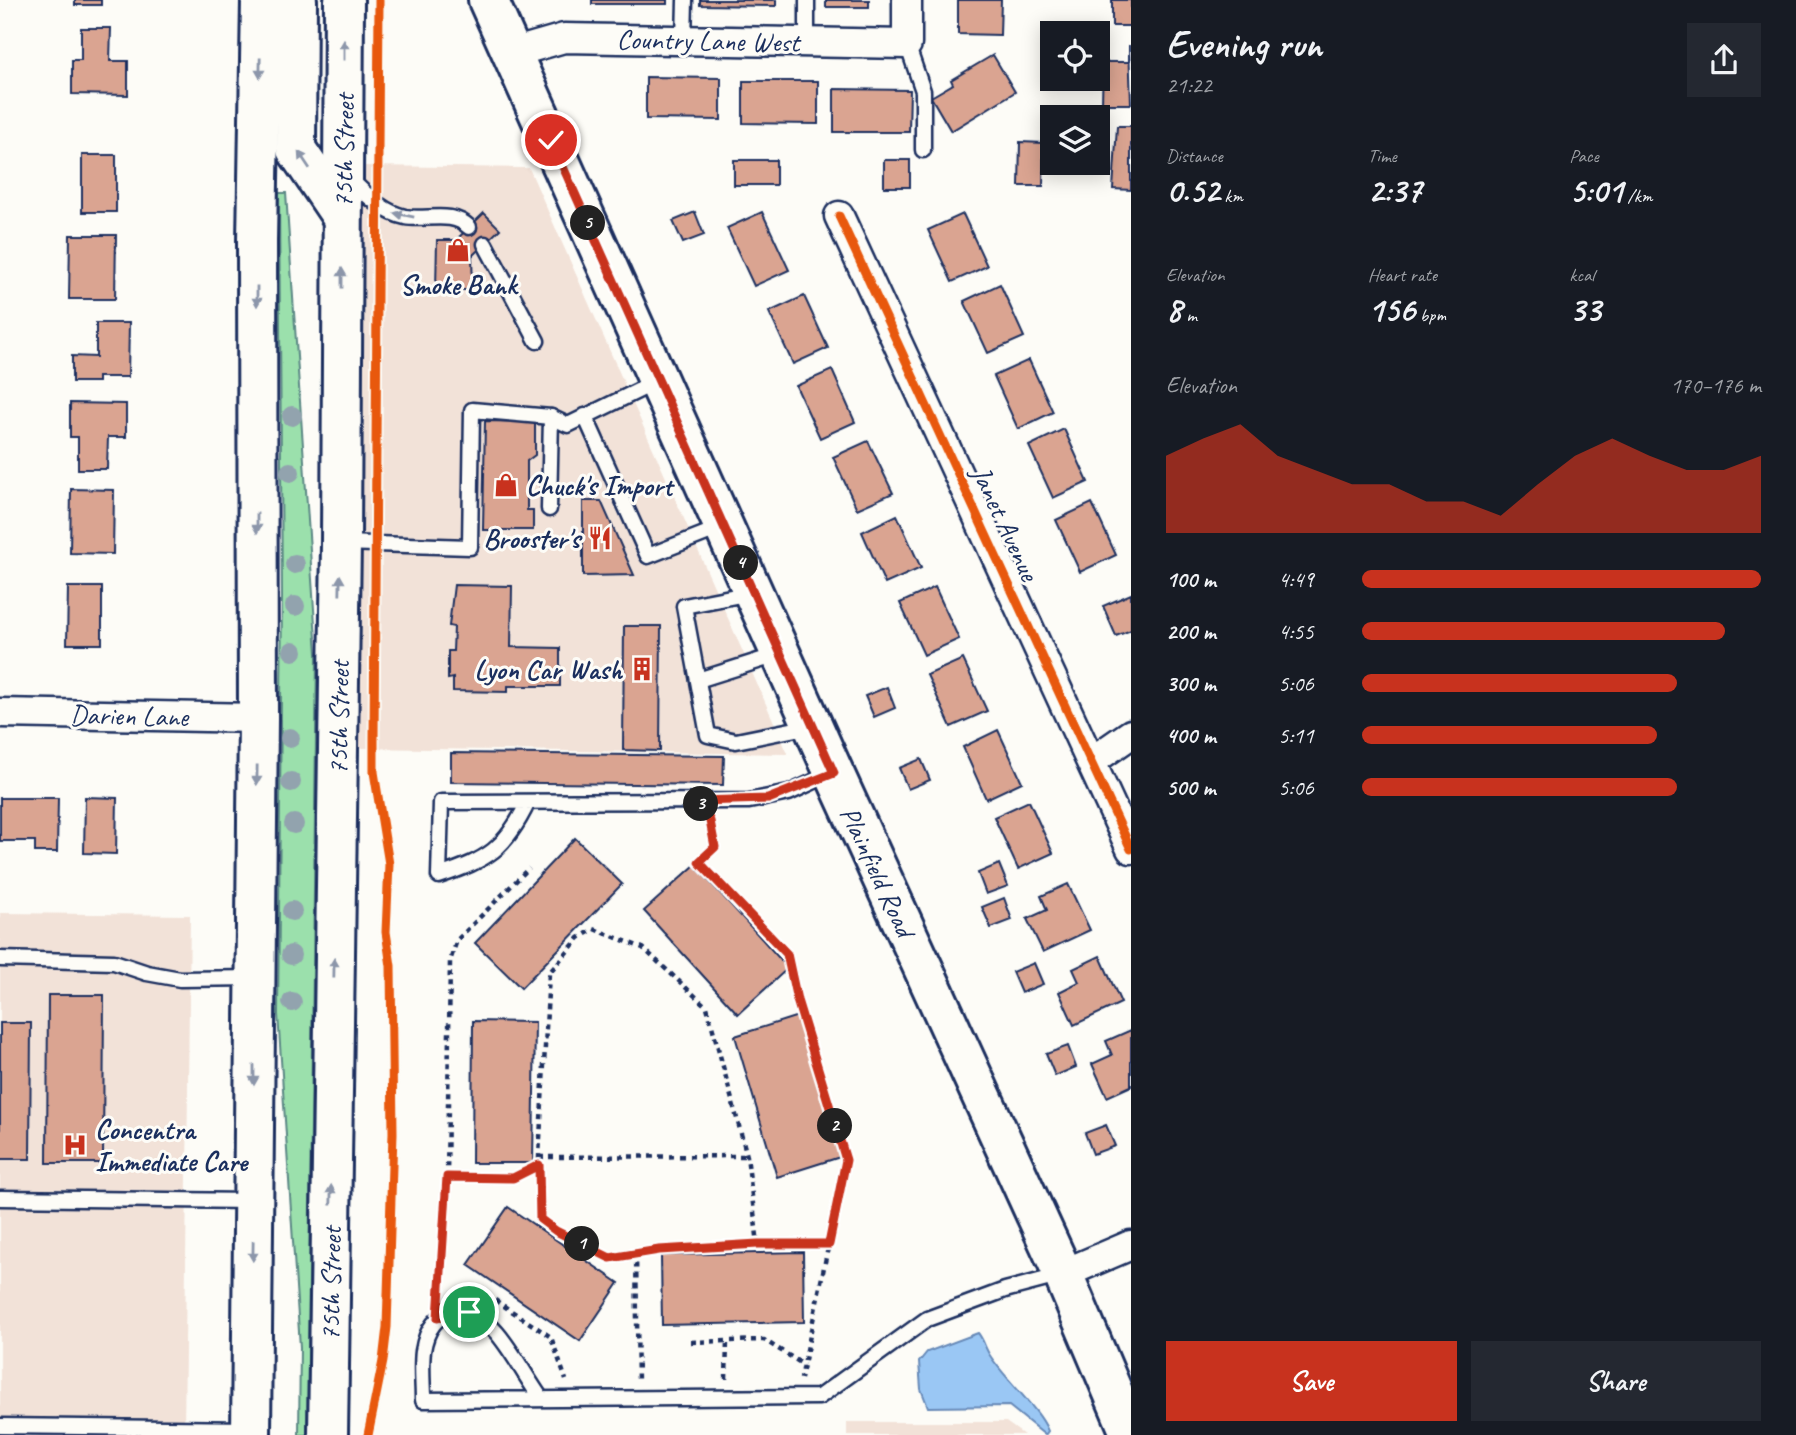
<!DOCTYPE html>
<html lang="en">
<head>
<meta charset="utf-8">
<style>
	body { margin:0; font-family:Caveat,sans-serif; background:#242831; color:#f1f3f6; height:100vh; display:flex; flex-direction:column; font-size:26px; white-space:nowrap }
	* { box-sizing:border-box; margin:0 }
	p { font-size:23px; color:#9ea1a6 }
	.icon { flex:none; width:38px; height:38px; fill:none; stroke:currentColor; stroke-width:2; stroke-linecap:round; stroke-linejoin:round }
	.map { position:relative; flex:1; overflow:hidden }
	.drawer { display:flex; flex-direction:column; background:#171b24; width:665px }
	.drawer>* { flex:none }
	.tools { position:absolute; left:1040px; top:21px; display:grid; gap:14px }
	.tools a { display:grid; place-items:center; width:70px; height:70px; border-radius:0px; background:#171b24; box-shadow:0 4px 18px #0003; font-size:35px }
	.pin { position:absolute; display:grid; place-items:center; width:60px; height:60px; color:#fff; margin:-30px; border:4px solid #fff; border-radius:50%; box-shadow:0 2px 7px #0007 }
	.km { position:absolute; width:35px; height:35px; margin:-18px; border-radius:50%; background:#222; color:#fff; font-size:19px; line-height:35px; text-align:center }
	.round { display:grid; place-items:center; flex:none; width:74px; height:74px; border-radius:0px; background:#242831 }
	.headline { display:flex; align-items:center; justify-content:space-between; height:119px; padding:0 35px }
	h1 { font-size:38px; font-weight:700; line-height:52px }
	.metrics { display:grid; grid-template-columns:repeat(3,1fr); gap:10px; height:119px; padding:7px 35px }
	.metrics div { display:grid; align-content:center }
	.metrics b { font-size:35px; font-weight:700 }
	.metrics small { font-size:19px; font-weight:400 }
	.metrics p { font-size:19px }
	.chart { height:196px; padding:14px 35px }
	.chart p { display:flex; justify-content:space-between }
	.chart svg { width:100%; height:126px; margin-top:7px; fill:#c8321e; opacity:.7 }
	.primary-button { display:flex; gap:14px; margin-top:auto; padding:14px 35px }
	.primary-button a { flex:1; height:80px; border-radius:0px; background:#c8321e; color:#fff; font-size:28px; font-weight:700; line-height:80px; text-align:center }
	.primary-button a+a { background:#242831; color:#f1f3f6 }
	ul { padding:0 35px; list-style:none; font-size:23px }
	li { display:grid; grid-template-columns:112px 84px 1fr; align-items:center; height:52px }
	li i { height:18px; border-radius:9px; background:#c8321e }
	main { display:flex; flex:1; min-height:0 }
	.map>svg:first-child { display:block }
</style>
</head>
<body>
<main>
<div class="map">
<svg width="1131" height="1435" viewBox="0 0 1131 1435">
	<rect width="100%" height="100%" fill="#fdfcf7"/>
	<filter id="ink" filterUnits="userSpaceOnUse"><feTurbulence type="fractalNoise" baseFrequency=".0143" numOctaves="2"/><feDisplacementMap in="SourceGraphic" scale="14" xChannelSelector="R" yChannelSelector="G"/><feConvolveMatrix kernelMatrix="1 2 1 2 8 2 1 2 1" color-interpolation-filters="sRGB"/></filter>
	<g filter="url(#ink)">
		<g fill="#f2e2d8">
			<path d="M362,166L529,168L788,754L358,748Z"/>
			<path d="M0,913L190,915L184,1435H0Z"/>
			<path d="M847,1422H1006L1024,1435H847Z"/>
		</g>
		<path fill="#9be0ac" stroke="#5b8885" stroke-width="2" d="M279,193H286L317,654L307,1435H299L300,1347L278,1014L282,597Z"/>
		<path fill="#9ac7f4" stroke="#678ab8" stroke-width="2" d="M978,1333C984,1340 985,1349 991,1357C1006,1380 1040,1410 1048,1431L1045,1435L1009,1406L928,1407L921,1389L919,1362L927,1352Z"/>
		<g fill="#daa491" stroke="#1b2f5e" stroke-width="2">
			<rect x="75" y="0" width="26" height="5"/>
			<rect x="592" y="0" width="75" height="4"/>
			<path d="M700,0H776V6L700,5Z"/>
			<rect x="826" y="0" width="43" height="7"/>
			<path d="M958,0H1001L1000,35L958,34Z"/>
			<rect x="1112" y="0" width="19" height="26"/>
			<path d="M81,28H111L110,61H128V95L72,94V60H81Z"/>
			<path d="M1129,45L1131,104H1102L1103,62H1129Z"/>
			<path d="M993,55L1015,92L951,131L931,97L953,84L951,80Z"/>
			<path d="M646,77L721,78V120L646,119Z"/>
			<path d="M743,81H818V124L743,123Z"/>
			<path d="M834,89L910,90L909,132H834Z"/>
			<path d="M1117,126H1131V190L1113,189Z"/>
			<path d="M1020,142L1044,143L1043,186H1019Z"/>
			<rect x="82" y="155" width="34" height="57"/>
			<rect x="734" y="160" width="42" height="25"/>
			<rect x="884" y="160" width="26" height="27"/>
			<path d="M695,212L704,235L683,243L673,221Z"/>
			<path d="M762,212L789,270L754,286L727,228Z"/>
			<path d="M484,213L500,229L472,256L473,290H436L437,240H456Z"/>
			<path d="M963,214L987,266L952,282L928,230Z"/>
			<path d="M70,235H116L115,299H69Z"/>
			<path d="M1000,284L1024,337L988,353L964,301Z"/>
			<path d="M804,296L828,348L793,364L769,312Z"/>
			<path d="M96,323H129L128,377H98V382H72V356L96,357Z"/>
			<path d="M1029,360L1053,412L1018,429L994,376Z"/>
			<path d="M832,370L855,422L820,438L796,386Z"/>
			<path d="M70,403L126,404V437H108L107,469H78V437H70Z"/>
			<path d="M485,421L535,422V455L527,461V510H533V530H483Z"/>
			<path d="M1064,429L1088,482L1053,498L1029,446Z"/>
			<path d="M868,441L893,493L857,509L833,457Z"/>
			<path d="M71,489L114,490L113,554L70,553Z"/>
			<path d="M583,501H601L634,575L583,576Z"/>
			<path d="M1092,503L1116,555L1080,572L1056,520Z"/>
			<path d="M897,515L921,568L885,584L862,532Z"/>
			<path d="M454,585L512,586L511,647L560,648V686H508V692L453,691V678L448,679V651H453L454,627L449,626Z"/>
			<path d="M68,587H102V644H67Z"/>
			<path d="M935,587L959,639L924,655L900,603Z"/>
			<path d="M1131,594V630L1116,636L1103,606Z"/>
			<path d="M624,626H661L660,751L623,750Z"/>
			<path d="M963,659L987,711L951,727L927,675Z"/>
			<path d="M887,687L895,708L874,717L865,696Z"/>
			<path d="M998,730L1022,782L986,799L963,747Z"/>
			<path d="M451,753L724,756L723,785L451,782Z"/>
			<path d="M921,759L930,780L908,789L899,768Z"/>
			<path d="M85,797L117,798L116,854L84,853Z"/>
			<path d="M0,798H58L57,852H35V841H0Z"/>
			<path d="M1029,801L1053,853L1018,869L994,817Z"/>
			<path d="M575,838L622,884L521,988L475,943Z"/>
			<path d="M999,864L1008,886L986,894L978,873Z"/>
			<path d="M695,865L788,968L738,1014L644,911Z"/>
			<path d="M1068,884L1090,930L1043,952L1027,919L1047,910L1041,896Z"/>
			<path d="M1004,898L1012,920L991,928L982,907Z"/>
			<path d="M1100,956L1121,1003L1074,1025L1059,992L1079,982L1073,969Z"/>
			<path d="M1034,963L1043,984L1021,993L1012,972Z"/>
			<path d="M48,995H104L103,1163H47Z"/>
			<path d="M798,1016L840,1157L777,1177L735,1036Z"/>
			<path d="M473,1021L535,1022L533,1163H472Z"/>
			<path d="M0,1023H31L30,1159H0Z"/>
			<path d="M1131,1030V1086L1107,1097L1092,1064L1112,1055L1106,1041Z"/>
			<path d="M1068,1046L1076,1067L1055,1076L1046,1054Z"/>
			<path d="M1106,1125L1115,1146L1093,1154L1085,1133Z"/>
			<path d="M508,1207L619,1283L580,1341L468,1265Z"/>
			<path d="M803,1252L804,1322L662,1325L661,1255Z"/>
		</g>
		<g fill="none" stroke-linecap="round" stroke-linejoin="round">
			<g stroke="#1b2f5e" stroke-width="19">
				<g id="lane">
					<path d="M684,40L685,0"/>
					<path d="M807,42V0"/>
					<path d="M907,44L923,91V150"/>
					<path d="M350,179C366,194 382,212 405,217C426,221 452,210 469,227"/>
					<path d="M485,244L537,341"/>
					<path d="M585,416L648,556L722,527"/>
					<path d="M549,509L551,417"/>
					<path d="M343,543L470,547L472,410L551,417L568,425L658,381"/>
					<path d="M751,593L684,606L708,735L736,741L811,726"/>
					<path d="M698,680L780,654"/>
					<path d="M528,802C505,850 488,859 439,876L441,802L749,801L789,793L832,773"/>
					<path d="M0,959L114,962L147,973L180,979L255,978"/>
					<path d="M0,1198L252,1201"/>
					<path d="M540,1397C526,1377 513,1352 497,1333C469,1301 430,1304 423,1351C421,1367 423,1385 423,1400L819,1397L927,1319L1005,1290L1062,1275"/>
					<path d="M0,1426L251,1429"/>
				</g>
			</g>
			<g stroke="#1b2f5e" stroke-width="33">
				<g id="street">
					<path d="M512,53L564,38L907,44V0"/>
					<path d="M839,216L1131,849"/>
					<path d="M0,713L258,718"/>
					<path d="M1092,761L1131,734"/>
					<path d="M1063,1274L1131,1245"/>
				</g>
			</g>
			<g stroke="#1b2f5e" stroke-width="44">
				<g id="secondary">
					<path d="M297,0L296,149L342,217"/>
					<path d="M488,0L834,773L1063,1274L1131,1435"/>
					<path d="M251,1435L258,718L257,241L261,0"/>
					<path d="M328,1435L341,543L344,0"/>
				</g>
			</g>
			<g stroke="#1b2f5e" stroke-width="4.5" stroke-dasharray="5 5" stroke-linecap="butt">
				<path d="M710,820L715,847L700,862L787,954L797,1000L846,1160L801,1379"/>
				<path d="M539,1157L747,1156"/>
				<path d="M447,1177L513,1178L539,1165"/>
				<path d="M758,1244H829"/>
				<path d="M636,1255L758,1244L747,1156L707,1007L643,948L594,929L579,938L549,973L539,1157L540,1219L556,1231L609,1258L636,1255L638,1383"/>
				<path d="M440,1297L447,1177L450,961L457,940L529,868"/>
				<path d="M495,1300L551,1337L566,1380"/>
				<path d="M691,1342L764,1340L804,1365"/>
				<path d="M726,1379L727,1341"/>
			</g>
			<use href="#lane" stroke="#fdfcf7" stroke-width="14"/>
			<use href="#street" stroke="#fdfcf7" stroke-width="28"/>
			<use href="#secondary" stroke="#fdfcf7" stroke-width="38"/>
			<g stroke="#fdfcf7" stroke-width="13">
				<g id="cycleway">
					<path d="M839,216L1131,849"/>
					<path d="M368,1435L383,1361L387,1327L393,1133L391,966L386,932L389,864L374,772V740L379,0"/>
				</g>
			</g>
			<use href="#cycleway" stroke="#e8590c" stroke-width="9"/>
		</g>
		<g fill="#92a3ae">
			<circle cx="292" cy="416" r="10"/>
			<circle cx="290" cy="472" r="10"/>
			<circle cx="295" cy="564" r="10"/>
			<circle cx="295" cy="606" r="10"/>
			<circle cx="293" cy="651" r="10"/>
			<circle cx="290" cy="738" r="10"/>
			<circle cx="291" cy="782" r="10"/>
			<circle cx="294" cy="824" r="10"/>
			<circle cx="292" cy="911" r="10"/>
			<circle cx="291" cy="955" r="10"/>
			<circle cx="292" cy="1002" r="10"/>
		</g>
		<defs><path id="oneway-solid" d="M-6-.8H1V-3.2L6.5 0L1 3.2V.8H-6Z" transform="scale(1.75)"/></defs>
		<g fill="#8c96aa">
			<use href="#oneway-solid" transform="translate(344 50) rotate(-90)"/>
			<use href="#oneway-solid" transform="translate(260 68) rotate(91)"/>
			<use href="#oneway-solid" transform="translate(304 160) rotate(-124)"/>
			<use href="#oneway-solid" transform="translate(404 215) rotate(-168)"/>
			<use href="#oneway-solid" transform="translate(342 278) rotate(-90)"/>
			<use href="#oneway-solid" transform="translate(257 296) rotate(90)"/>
			<use href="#oneway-solid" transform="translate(257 523) rotate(90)"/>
			<use href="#oneway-solid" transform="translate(340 585) rotate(-89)"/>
			<use href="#oneway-solid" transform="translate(257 775) rotate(91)"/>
			<use href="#oneway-solid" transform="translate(334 968) rotate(-89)"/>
			<use href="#oneway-solid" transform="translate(254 1075) rotate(90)"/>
			<use href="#oneway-solid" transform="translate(331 1195) rotate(-89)"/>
			<use href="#oneway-solid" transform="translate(253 1251) rotate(91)"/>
		</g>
	</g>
	<g fill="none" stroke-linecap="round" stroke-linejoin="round" filter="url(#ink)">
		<g stroke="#fff" stroke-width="14">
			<path id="route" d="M469,1312L454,1311L438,1318L447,1177L513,1178L539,1165L540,1219L556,1231L610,1258L659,1250L758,1244H829L846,1160L797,1000L787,954L699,862L715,847L710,821L699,801L768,799L834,773L551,140"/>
		</g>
		<use href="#route" stroke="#c8321e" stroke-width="9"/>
	</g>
	<defs>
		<g id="shop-bare" transform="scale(1.89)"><path d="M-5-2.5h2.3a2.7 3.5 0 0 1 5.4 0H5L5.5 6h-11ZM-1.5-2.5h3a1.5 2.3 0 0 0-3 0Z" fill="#c8321e" stroke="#fdfcf7" stroke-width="2.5" paint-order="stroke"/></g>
		<g id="restaurant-bare" transform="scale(1.89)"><path d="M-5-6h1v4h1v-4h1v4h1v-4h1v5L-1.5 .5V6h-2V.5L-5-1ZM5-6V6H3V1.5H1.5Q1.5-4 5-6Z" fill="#c8321e" stroke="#fdfcf7" stroke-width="2.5" paint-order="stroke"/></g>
		<g id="building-bare" transform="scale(1.89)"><path d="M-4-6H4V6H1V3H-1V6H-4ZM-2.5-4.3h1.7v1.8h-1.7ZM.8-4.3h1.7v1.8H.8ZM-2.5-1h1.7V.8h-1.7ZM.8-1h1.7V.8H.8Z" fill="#c8321e" stroke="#fdfcf7" stroke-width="2.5" paint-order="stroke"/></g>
		<g id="hospital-bare" transform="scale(1.89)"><path d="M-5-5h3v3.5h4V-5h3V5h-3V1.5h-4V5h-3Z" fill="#c8321e" stroke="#fdfcf7" stroke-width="2.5" paint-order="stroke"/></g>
	</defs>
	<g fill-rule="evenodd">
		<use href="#shop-bare" x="458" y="250"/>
		<use href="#shop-bare" x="506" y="485"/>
		<use href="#restaurant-bare" x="600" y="538"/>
		<use href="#building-bare" x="642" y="669"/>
		<use href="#hospital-bare" x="75" y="1145"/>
	</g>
	<g text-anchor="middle" stroke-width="6" stroke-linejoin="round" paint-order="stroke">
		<g font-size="28" fill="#1b2f5e" stroke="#fdfcf7">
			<text transform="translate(708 40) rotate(1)" y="10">Country Lane West</text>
			<text transform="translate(343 151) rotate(-89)" y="10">75th Street</text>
			<text transform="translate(1006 523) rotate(65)" y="10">Janet Avenue</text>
			<text transform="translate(129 715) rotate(1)" y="10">Darien Lane</text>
			<text transform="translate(338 718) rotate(-89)" y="10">75th Street</text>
			<text transform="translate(878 871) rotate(65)" y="10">Plainfield Road</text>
			<text transform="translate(330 1284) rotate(-89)" y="10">75th Street</text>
		</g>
		<g font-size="28" font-weight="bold" fill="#1b2f5e" stroke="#fdfcf7" text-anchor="start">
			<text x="458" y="294" text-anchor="middle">Smoke Bank</text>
			<text x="526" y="495">Chuck's Import</text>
			<text x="580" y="548" text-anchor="end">Brooster's</text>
			<text x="622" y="679" text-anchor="end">Lyon Car Wash</text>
			<text x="95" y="1139">Concentra<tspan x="95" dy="32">Immediate Care</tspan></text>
		</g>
	</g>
</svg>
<div class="tools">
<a><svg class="icon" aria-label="locate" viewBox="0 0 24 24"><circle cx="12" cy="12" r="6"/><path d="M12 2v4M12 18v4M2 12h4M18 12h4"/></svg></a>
<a><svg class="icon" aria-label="layers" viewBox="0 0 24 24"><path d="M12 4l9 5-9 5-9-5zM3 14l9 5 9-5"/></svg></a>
</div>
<div class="pin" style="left:469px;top:1312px;background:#1e9e55"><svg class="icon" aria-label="arrive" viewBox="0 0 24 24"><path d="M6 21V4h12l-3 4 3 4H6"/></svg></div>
<div class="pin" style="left:551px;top:140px;background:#d93025"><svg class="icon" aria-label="check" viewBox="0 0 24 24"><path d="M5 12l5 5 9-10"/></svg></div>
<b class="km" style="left:582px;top:1244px">1</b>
<b class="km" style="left:835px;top:1126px">2</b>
<b class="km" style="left:701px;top:804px">3</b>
<b class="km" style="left:741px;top:563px">4</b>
<b class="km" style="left:588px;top:223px">5</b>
</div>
<section class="drawer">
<div class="headline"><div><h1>Evening run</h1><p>21:22</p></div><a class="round"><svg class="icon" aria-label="share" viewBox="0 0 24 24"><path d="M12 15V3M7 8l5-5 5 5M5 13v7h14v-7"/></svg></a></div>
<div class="metrics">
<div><p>Distance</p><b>0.52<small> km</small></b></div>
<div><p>Time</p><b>2:37</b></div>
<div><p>Pace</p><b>5:01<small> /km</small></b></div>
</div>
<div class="metrics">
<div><p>Elevation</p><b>8<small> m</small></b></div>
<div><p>Heart rate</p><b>156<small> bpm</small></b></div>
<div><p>kcal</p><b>33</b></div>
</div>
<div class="chart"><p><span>Elevation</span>170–176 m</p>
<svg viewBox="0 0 160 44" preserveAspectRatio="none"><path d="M0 44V17L10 11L20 6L30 17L40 22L50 27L60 27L70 33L80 33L90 38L100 27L110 17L120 11L130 17L140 22L150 22L160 17V44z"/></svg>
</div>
<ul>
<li><b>100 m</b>4:49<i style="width:100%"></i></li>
<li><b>200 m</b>4:55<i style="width:91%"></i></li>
<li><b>300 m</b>5:06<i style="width:79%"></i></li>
<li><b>400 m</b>5:11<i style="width:74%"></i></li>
<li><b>500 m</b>5:06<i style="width:79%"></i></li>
</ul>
<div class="primary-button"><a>Save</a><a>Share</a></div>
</section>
</main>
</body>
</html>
